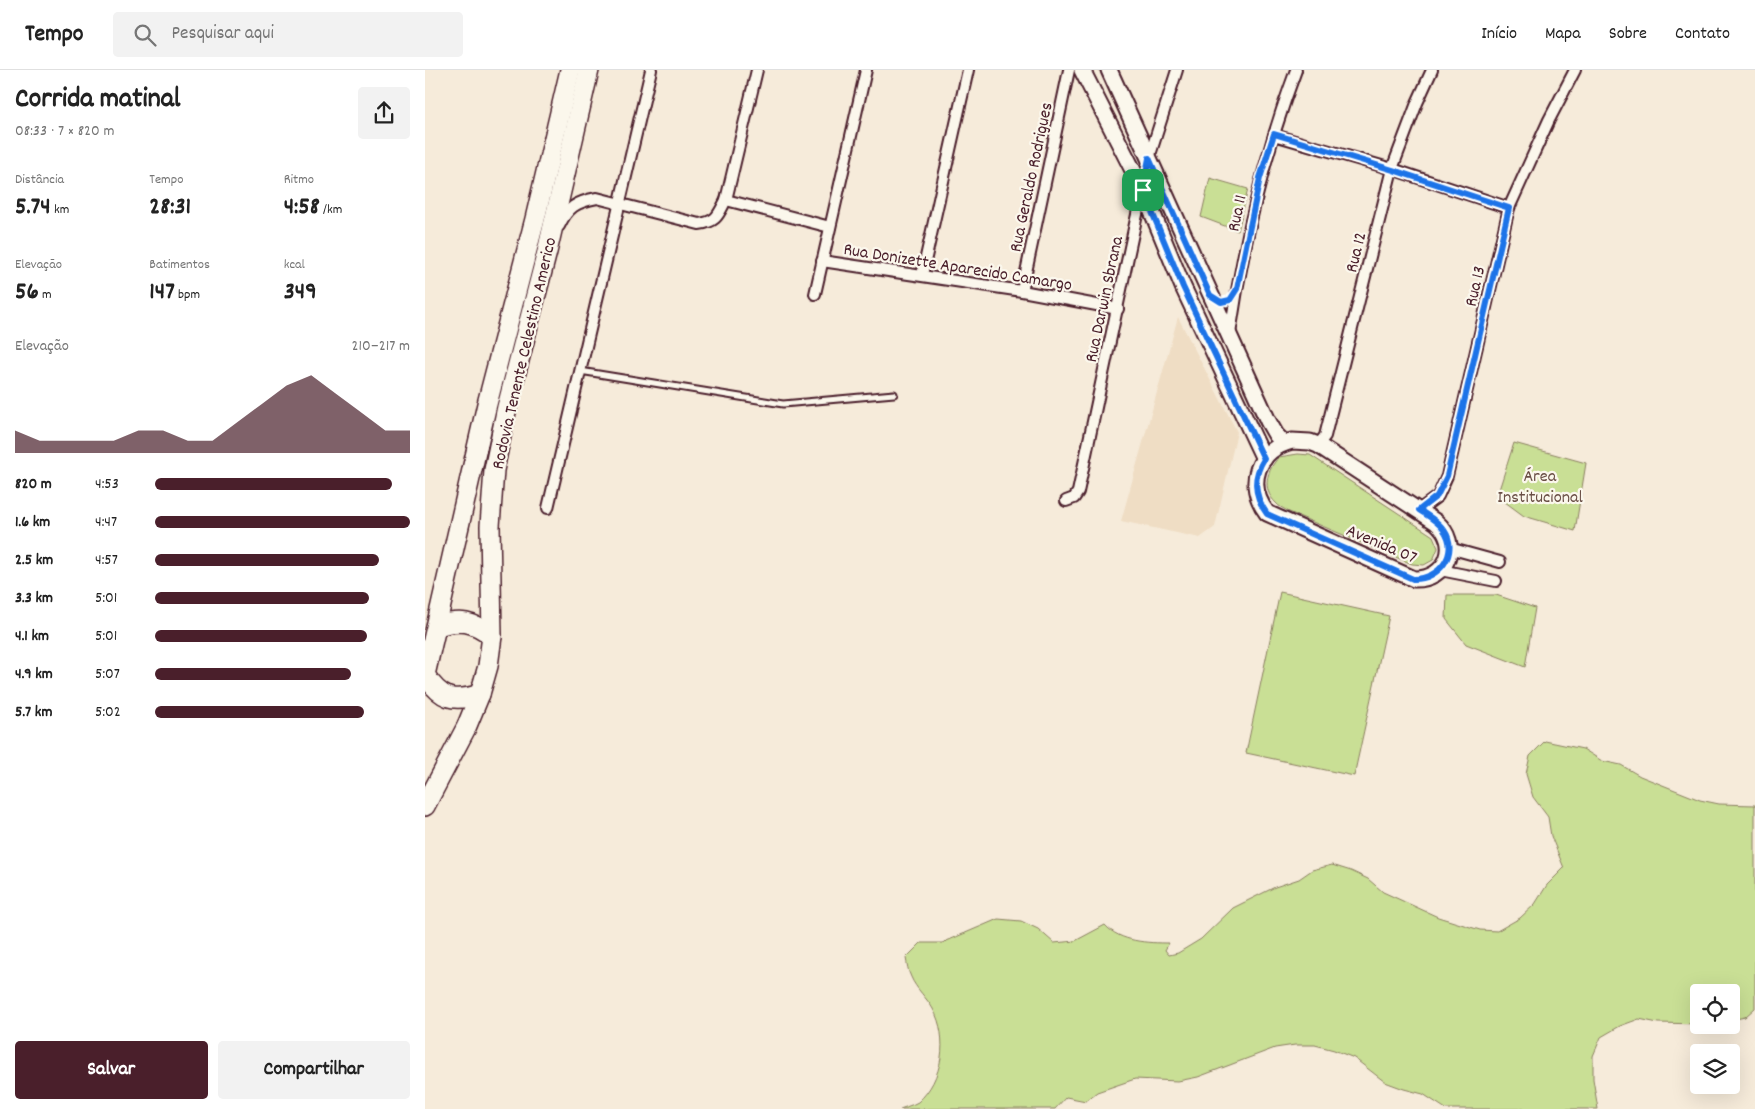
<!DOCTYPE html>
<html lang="pt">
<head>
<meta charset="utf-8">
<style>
	body { margin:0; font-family:Dekko,sans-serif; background:#f2f2f2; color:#222; height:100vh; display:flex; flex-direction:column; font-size:19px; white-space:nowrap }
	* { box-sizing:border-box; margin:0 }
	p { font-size:16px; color:#767676 }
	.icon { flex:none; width:28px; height:28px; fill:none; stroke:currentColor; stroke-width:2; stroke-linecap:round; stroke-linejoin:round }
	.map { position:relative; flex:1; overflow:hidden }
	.sheet { display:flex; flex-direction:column; background:#fff; width:425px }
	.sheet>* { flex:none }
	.fabs { position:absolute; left:1265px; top:914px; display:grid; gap:10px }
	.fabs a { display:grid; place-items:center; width:50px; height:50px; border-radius:5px; background:#fff; box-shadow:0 5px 20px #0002; font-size:25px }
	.pin { position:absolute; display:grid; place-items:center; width:42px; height:42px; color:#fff; margin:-21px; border-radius:10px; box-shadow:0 2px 8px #0006 }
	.round { display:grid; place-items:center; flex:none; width:52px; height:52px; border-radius:5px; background:#f2f2f2 }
	.headline { display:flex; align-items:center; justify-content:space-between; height:85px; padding:0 15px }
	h1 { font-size:28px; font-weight:700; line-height:38px }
	.stats { display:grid; grid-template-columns:repeat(3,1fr); gap:8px; height:85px; padding:5px 15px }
	.stats div { display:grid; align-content:center }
	.stats b { font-size:25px; font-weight:700 }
	.stats small { font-size:14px; font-weight:400 }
	.stats p { font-size:14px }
	.chart { height:140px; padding:10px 15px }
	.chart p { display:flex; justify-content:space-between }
	.chart svg { width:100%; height:90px; margin-top:5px; fill:#4a1f2b; opacity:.7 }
	.action { display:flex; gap:10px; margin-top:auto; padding:10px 15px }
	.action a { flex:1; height:58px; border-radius:5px; background:#4a1f2b; color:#fff; font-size:20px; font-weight:700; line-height:58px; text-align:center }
	.action a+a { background:#f2f2f2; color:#222 }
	ul { padding:0 15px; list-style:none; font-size:16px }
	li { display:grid; grid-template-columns:80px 60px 1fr; align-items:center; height:38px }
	li i { height:12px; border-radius:6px; background:#4a1f2b }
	header { display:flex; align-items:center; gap:30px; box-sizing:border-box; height:70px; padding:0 25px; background:#fff; border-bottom:1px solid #e0e0e0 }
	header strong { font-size:24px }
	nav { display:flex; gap:28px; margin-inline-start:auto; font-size:18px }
	.search { width:350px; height:45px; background:#f2f2f2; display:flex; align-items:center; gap:12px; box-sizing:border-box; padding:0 18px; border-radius:5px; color:#767676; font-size:19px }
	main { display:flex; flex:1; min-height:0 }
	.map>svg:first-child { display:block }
</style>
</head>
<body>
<header>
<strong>Tempo</strong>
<div class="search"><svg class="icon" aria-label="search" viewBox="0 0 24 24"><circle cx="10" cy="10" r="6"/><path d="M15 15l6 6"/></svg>Pesquisar aqui</div>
<nav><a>Início</a><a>Mapa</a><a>Sobre</a><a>Contato</a></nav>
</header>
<main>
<section class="sheet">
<div class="headline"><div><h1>Corrida matinal</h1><p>08:33 · 7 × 820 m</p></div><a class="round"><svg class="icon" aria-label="share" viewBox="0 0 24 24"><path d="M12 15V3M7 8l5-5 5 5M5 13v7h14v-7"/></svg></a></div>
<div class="stats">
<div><p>Distância</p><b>5.74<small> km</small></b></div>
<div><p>Tempo</p><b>28:31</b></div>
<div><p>Ritmo</p><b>4:58<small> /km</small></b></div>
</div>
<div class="stats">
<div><p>Elevação</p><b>56<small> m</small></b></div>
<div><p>Batimentos</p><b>147<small> bpm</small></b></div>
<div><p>kcal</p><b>349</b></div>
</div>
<div class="chart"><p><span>Elevação</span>210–217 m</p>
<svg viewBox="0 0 160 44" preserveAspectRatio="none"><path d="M0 44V33L10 38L20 38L30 38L40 38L50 33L60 33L70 38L80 38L90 29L100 20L110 11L120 6L130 15L140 24L150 33L160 33V44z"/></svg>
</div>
<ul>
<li><b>820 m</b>4:53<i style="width:93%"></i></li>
<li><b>1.6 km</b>4:47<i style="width:100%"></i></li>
<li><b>2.5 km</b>4:57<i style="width:88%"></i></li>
<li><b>3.3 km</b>5:01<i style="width:84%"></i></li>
<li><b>4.1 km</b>5:01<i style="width:83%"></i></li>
<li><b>4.9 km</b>5:07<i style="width:77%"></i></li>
<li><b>5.7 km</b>5:02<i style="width:82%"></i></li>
</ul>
<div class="action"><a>Salvar</a><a>Compartilhar</a></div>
</section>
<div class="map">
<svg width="1330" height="1039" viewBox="0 0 1330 1039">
	<rect width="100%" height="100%" fill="#f6ebda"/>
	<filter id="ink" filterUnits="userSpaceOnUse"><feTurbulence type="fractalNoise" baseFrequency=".02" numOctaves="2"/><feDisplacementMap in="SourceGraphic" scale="10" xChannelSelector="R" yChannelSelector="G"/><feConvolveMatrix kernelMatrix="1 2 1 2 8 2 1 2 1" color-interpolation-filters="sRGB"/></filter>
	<g filter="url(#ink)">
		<path fill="#efddc4" d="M753,247L812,362L790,457L775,468L696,451Z"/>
		<g fill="#c9df95" stroke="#8a7f60">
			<path d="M785,108L823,119L813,161L776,147Z"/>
			<path d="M1089,373L1161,393L1150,461L1099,446L1072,426Z"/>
			<path d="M873,384L885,385L1008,466L1013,478L1008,490L999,495L987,494L864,442C860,439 854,437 851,433C836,419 842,400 854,387Z"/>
			<path d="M855,522L964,546L929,706L821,683Z"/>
			<path d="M1022,525H1071L1110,538L1100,597L1041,574L1021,549Z"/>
			<path d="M1120,671L1158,679L1177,691L1196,695L1215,706L1275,730L1294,734L1330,735V938L1320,947L1306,950V922H1274V954L1233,953L1214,949L1195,956L1176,967L1168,986V1009L1173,1039H1021L998,1024L979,1019L960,1012L929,988L909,980L890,975H870L850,978L773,1007L753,1011L710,1009L672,1022L661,1031L641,1027L630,1039H475C480,1037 488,1035 493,1032C518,1010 524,968 508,939C502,928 491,919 486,907C483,901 482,894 481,888L496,873H517L573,849L596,851L613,859L629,873L650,871L680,855C695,872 723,873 744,873L740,880L744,885L753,883L776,869L808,838L850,817L874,809L887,800L907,795L926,801L943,809L958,822L1013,847L1055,860L1072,861L1095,848L1110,834L1122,815L1139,798L1126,766L1123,747L1108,727L1101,704L1105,686Z"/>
		</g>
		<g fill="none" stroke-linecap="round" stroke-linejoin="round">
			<g stroke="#4a1f2b" stroke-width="9">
				<path id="lane" d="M155,301L358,334L469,324"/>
			</g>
			<g stroke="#4a1f2b" stroke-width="14">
				<g id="street">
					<path d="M849,65L967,99L1084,138"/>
					<path d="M301,130L405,157"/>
					<path d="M134,156C143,137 151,132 172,128L274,154C292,152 293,145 301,130L332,0"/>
					<path d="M397,191L597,221L693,239"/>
					<path d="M497,205L543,0"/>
					<path d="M597,221L644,0"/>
					<path d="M390,224L441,0"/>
					<path d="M805,264C818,174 839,85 871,0"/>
					<path d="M893,375L900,366L967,99L992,33L1007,0"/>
					<path d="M641,431L649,428L653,422L724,88L752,0"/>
					<path d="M123,438L226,0"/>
					<path d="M994,440L1013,426L1022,406L1084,138L1124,50L1150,0"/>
					<path d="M1024,478L1075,492"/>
					<path d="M1015,500L1071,511"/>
				</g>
			</g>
			<g stroke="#4a1f2b" stroke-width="19">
				<g id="secondary">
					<path d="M657,0L718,120L758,217L839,389"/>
					<path d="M684,0L843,351L851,365L859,373"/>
					<path d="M867,371L885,372L893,375L1011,452C1037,474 1022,510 989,509L842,443C820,414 832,380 867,371Z"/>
				</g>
			</g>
			<g stroke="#4a1f2b" stroke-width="22">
				<g id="highway">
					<path d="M12,556C35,549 48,551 67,566"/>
					<path d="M55,624C28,633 16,629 0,605L62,334L110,149L145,0"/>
					<path d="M0,736L41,658L55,624L63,596L67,566L65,456L69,400L82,337L122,182L164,0"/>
				</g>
			</g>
			<use href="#lane" stroke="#fbf7ec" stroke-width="5"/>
			<use href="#street" stroke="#fbf7ec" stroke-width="10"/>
			<use href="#secondary" stroke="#fbf7ec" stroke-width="15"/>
			<use href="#highway" stroke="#fbf7ec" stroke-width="19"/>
		</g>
	</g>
	<g fill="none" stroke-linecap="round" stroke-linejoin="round" filter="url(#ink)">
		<g stroke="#fff" stroke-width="10">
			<path id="route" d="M849,64L968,100L1084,138L1022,406L1012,426L994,440C1003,446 1013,451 1019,460C1035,483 1014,510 988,509L842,444C829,426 827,408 839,389L758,217L718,120L724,88L785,225L796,232L805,230L812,219L835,108Z"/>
		</g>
		<use href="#route" stroke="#1a73e8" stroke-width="6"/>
	</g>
	<g text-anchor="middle" stroke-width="4.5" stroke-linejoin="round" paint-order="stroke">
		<g font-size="18" fill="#4a1f2b" stroke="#fbf7ec">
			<text transform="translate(605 107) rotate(-78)" y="6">Rua Geraldo Rodrigues</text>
			<text transform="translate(811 143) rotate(-78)" y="6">Rua 11</text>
			<text transform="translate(930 182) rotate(-76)" y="6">Rua 12</text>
			<text transform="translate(533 196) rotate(9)" y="6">Rua Donizette Aparecido Camargo</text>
			<text transform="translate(1049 216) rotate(-77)" y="6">Rua 13</text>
			<text transform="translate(678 229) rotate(-78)" y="6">Rua Darwin Sbrana</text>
			<text transform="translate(98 283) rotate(-77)" y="6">Rodovia Tenente Celestino Americo</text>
			<text transform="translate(957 473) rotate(23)" y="6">Avenida 07</text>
		</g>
		<g font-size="18" fill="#6a4f46" stroke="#fbf7ec">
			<text x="1115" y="411">Área<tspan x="1115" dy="21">Institucional</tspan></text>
		</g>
	</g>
</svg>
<div class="fabs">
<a><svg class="icon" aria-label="locate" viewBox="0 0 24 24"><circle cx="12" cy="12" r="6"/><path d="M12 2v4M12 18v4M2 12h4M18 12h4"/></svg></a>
<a><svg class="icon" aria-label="layers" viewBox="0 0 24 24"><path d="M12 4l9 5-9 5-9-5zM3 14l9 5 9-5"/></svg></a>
</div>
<div class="pin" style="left:718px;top:120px;background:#1e9e55"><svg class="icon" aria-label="arrive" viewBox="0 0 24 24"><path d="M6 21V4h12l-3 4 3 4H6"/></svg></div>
</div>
</main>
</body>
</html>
